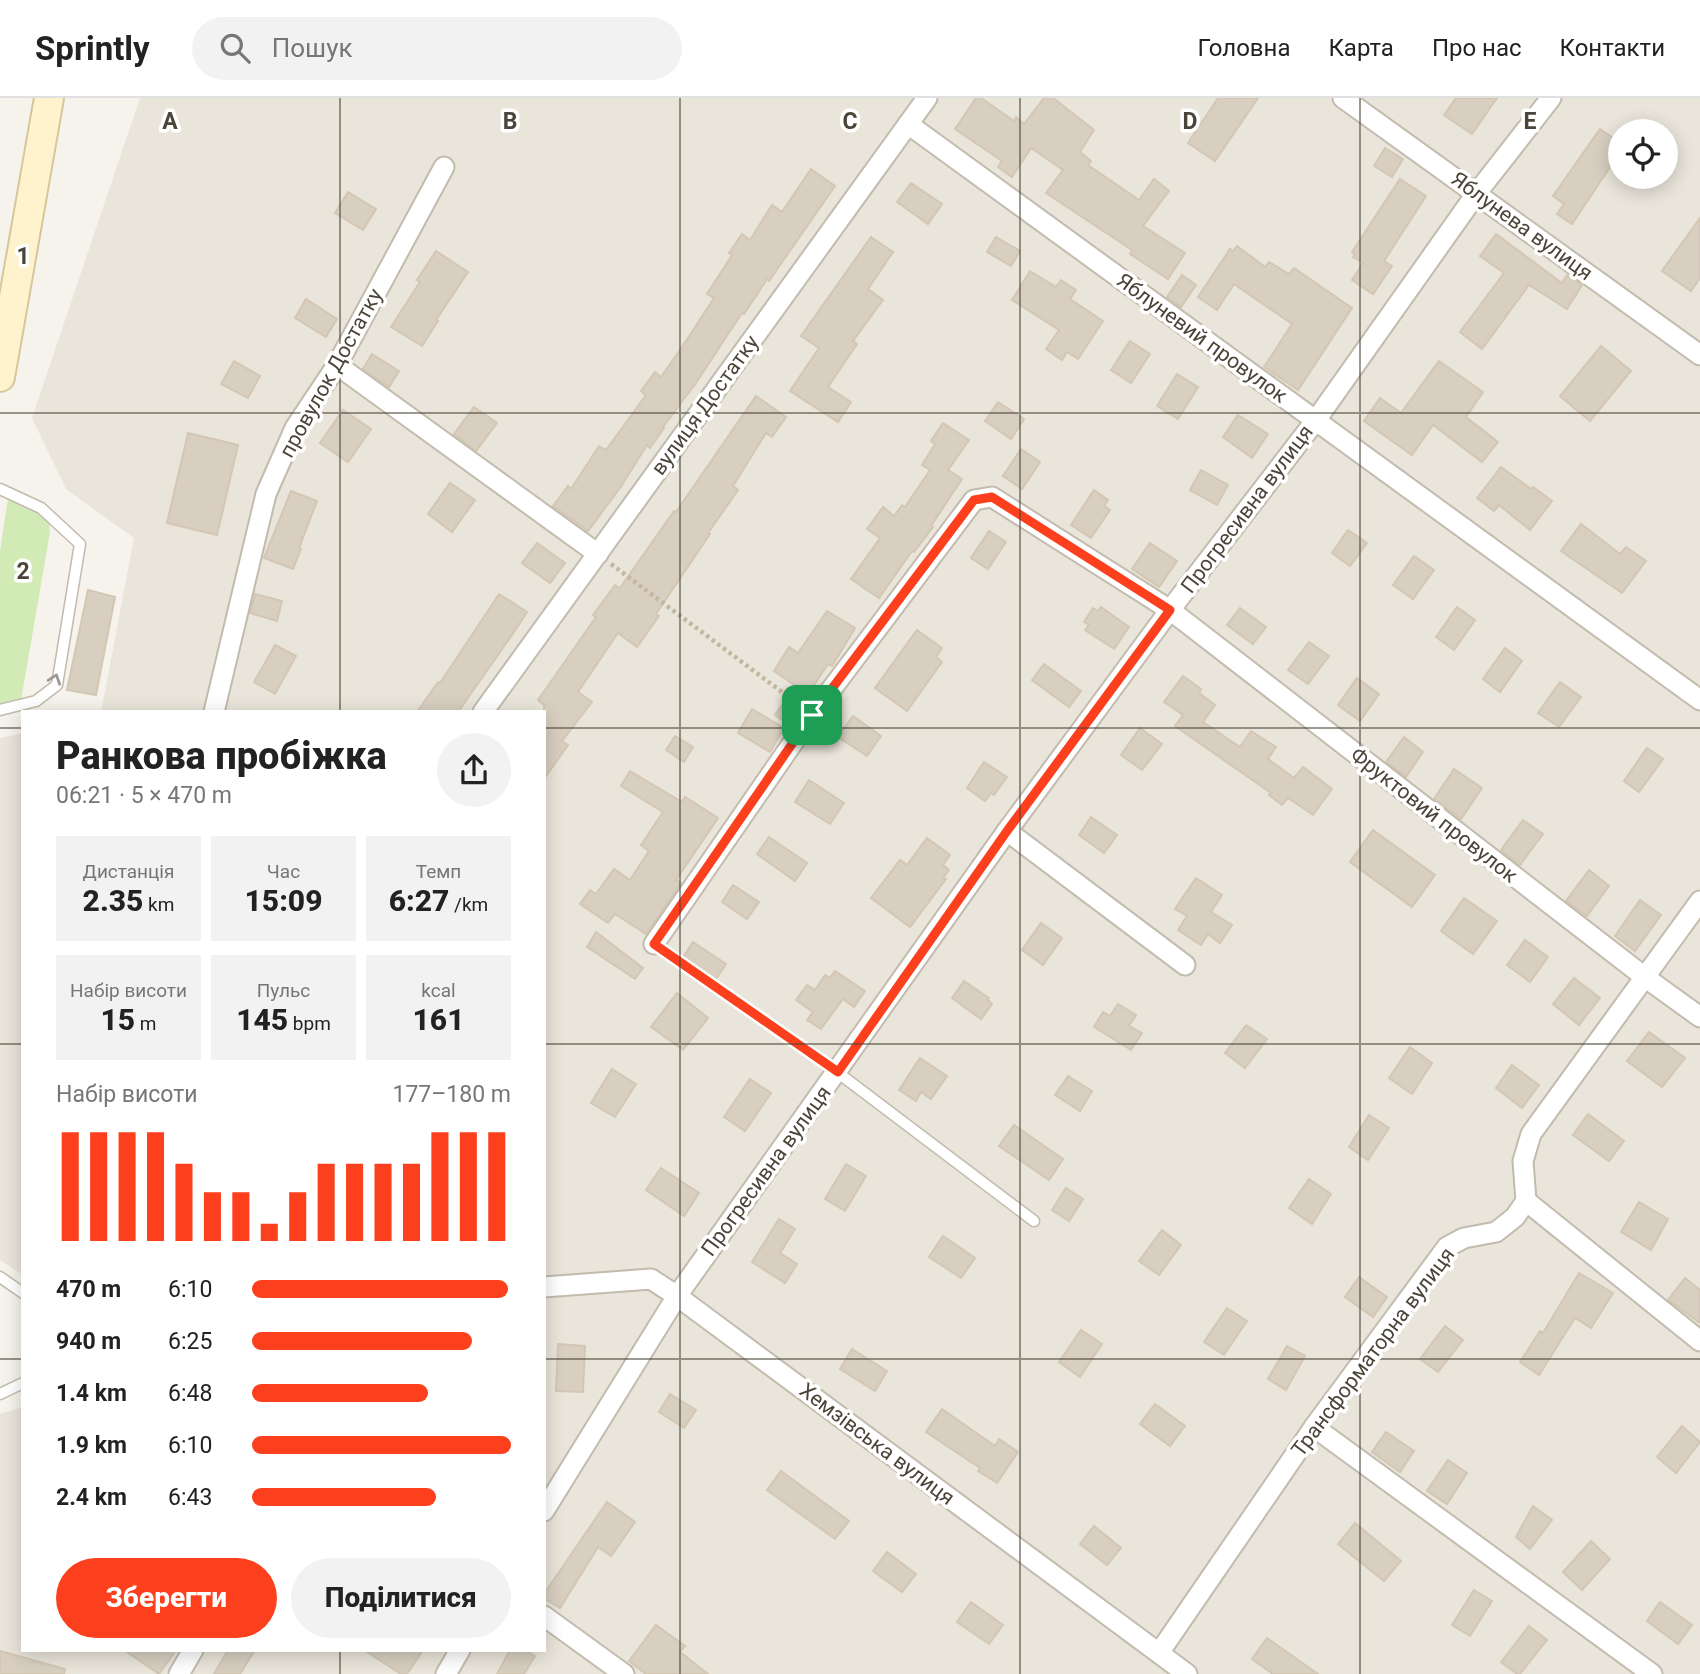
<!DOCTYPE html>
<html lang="uk">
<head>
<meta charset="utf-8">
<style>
	body { margin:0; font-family:Roboto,sans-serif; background:#f2f2f2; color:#222; height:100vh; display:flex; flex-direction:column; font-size:26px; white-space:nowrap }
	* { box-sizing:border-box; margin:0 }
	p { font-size:23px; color:#767676 }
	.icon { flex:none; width:38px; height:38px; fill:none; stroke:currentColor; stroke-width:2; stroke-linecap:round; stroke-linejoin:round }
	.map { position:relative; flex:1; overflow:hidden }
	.side { position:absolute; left:21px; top:612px; width:525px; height:942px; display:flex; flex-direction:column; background:#fff; border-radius:0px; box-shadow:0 4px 18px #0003 }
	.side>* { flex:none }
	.fabs { position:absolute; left:1608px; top:21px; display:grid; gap:14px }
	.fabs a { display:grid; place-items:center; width:70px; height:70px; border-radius:50%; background:#fff; box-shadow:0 4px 18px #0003; font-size:35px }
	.pin { position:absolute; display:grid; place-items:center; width:60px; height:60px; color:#fff; margin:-30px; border-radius:14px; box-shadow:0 4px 10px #0006 }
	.round { display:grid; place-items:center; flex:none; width:74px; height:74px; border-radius:37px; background:#f2f2f2 }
	.headline { display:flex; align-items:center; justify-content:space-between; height:119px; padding:0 35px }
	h1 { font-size:38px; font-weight:800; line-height:52px }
	.figures { display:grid; grid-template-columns:repeat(3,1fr); gap:10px; height:119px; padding:7px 35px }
	.figures div { display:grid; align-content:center; border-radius:0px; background:#f2f2f2; text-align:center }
	.figures b { font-size:30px; font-weight:800 }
	.figures small { font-size:19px; font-weight:400 }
	.figures p { font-size:19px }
	.chart { height:196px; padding:14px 35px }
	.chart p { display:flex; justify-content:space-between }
	.chart svg { width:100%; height:126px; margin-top:7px; stroke:#fc3f1d; stroke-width:6 }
	.primary-button { display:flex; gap:14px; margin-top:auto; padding:14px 35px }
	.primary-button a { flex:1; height:80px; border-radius:42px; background:#fc3f1d; color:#fff; font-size:28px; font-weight:800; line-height:80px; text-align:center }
	.primary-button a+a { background:#f2f2f2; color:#222 }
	ul { padding:0 35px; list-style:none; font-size:23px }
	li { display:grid; grid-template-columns:112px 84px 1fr; align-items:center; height:52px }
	li i { height:18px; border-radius:9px; background:#fc3f1d }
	header { display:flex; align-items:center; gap:42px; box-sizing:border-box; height:98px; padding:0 35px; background:#fff; border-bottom:2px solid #e0e0e0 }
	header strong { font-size:33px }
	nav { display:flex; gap:38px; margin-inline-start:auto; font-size:24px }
	.search { width:490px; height:63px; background:#f2f2f2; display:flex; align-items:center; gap:18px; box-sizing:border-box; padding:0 24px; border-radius:38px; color:#767676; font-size:26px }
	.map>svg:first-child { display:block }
</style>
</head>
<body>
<header>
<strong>Sprintly</strong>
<div class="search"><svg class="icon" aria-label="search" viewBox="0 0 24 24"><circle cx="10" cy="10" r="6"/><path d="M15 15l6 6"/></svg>Пошук</div>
<nav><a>Головна</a><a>Карта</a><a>Про нас</a><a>Контакти</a></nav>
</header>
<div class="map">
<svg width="1700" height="1576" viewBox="0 0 1700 1576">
	<rect width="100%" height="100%" fill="#f6f3ec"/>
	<g fill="#eae5da" fill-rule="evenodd">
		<path d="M140,0H1700V1576H0V1316L23,1309V1552H544V614H101L134,440L66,391L32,320ZM1620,33H1666V79H1620Z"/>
		<path d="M23,635V1177L0,1162V640Z"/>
	</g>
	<path fill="#d2eab5" d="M9,394L49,416L50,434L20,608L0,612V453Z"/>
	<g fill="#d8cfc1" stroke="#d3c7b4" stroke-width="2">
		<path d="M976,0H981L1014,23L1016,19L1024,26L1044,0H1053L1094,32L1080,54L1091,63L1088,67L1139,102L1154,81L1169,93L1143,128L1185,155L1168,181L1130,156L1132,152L1046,95L1063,72L1031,50L1012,79L998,69L1002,63L955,31Z"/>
		<path d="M1218,0H1258L1215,63L1188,45Z"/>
		<path d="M1456,0H1497L1472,36L1444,17Z"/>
		<path d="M1600,31L1620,45V54L1572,126L1557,116L1564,106L1553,98Z"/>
		<path d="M1385,50L1403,61L1392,79L1374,68Z"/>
		<path d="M811,71L835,88L769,183L767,181L744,216L742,215L696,285L663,329L664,330L650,350L647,347L620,390L588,433L553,408L568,388L571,391L599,348L606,352L646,297L641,293L655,274L661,279L682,249L714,200L707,196L732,157L729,155L742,136L750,142L772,107L782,114Z"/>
		<path d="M1400,81L1426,98L1384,163L1392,168L1373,196L1352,182L1363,165L1353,159L1355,156L1352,154Z"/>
		<path d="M911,85L942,106L928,126L897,104Z"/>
		<path d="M348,94L376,111L363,132L335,115Z"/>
		<path d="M1700,120V180L1691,193L1662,173Z"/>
		<path d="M1496,136L1562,185L1567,177L1582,187L1567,211L1529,187L1482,251L1460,234L1504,175L1480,158Z"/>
		<path d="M871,139L893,154L868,191L883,202L853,243L857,246L828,289L851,304L838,324L790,293L819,250L801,238Z"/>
		<path d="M996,139L1020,153L1011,168L987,154Z"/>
		<path d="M1237,148L1265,169L1269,164L1289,176L1294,170L1352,210L1298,292L1264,269L1292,226L1234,186L1217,212L1198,199L1230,151L1233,153Z"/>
		<path d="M436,153L468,174L436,222L438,223L422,248L391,229L420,184L417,182Z"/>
		<path d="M1030,173L1056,189L1061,182L1076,192L1070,201L1103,223L1078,261L1067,254L1062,262L1046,251L1059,232L1012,202Z"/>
		<path d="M1182,177L1196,187L1181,209L1167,199Z"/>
		<path d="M306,201L337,221L326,239L295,220Z"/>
		<path d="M1130,243L1150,256L1131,285L1111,272Z"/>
		<path d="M1601,248L1631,273L1590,323L1560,298Z"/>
		<path d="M372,256L399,273L389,289L363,271Z"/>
		<path d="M234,263L260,278L248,300L221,286Z"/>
		<path d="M1439,263L1483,294L1466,319L1498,344L1482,364L1433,327L1412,357L1364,323L1380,300L1401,315Z"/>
		<path d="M1177,276L1198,289L1178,321L1157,308Z"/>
		<path d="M756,298L786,319L772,339L766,335L733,388L738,392L708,435L710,436L656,516L659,518L637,549L618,535L578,594L592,604L562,643L568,647L544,681V607L538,602L596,519L593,517L615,487L620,490L674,413L676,414Z"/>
		<path d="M998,304L1024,321L1011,341L985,323Z"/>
		<path d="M474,309L497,325L476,353L454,336Z"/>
		<path d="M343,312L371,331L348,364L320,345Z"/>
		<path d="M1238,317L1268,336L1252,360L1223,339Z"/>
		<path d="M943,325L969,342L948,372L962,381L931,428L933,429L914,454L912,453L879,500L851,481L880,440L867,431L883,409L894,418L902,407L905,409L930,372L922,367L935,346L931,343Z"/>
		<path d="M188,335L238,347L217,437L167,425Z"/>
		<path d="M1021,351L1040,364L1022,391L1003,378Z"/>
		<path d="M1501,369L1531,391L1533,389L1552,403L1530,432L1499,407L1494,413L1477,400Z"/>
		<path d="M1201,372L1228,387L1217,407L1190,392Z"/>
		<path d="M450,385L475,402L452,434L428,416Z"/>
		<path d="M1094,392L1108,402L1104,408L1110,412L1091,440L1071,427Z"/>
		<path d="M291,393L317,403L299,450L301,451L293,471L264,460Z"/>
		<path d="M1581,426L1620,456L1626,449L1646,463L1622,495L1561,453Z"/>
		<path d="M1348,432L1367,445L1350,468L1332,455Z"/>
		<path d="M989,433L1006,444L988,471L971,460Z"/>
		<path d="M537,445L565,465L550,485L522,465Z"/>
		<path d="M1150,445L1177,463L1159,489L1132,471Z"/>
		<path d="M1414,458L1434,472L1413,501L1393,487Z"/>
		<path d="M88,492L115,499L96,597L67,592Z"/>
		<path d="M255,496L282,503L277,523L250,515Z"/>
		<path d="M499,496L527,514L512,537L458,614H417L438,584L440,585Z"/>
		<path d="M1101,509L1129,529L1114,551L1085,532L1089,527L1084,524L1093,510L1098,513Z"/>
		<path d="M1457,509L1475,522L1454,552L1436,539Z"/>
		<path d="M1240,510L1266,529L1253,546L1227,527Z"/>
		<path d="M827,513L855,530L832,568L828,566L808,596L774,573L789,549L798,555Z"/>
		<path d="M917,532L942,550L936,559L942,564L907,613L875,590Z"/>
		<path d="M1309,544L1329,558L1308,586L1288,572Z"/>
		<path d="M275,547L296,558L275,596L254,584Z"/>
		<path d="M1505,550L1522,563L1500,594L1483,581Z"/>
		<path d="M1044,566L1081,593L1069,609L1032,582Z"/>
		<path d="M1183,578L1201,591L1199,595L1215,607L1203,624L1240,649L1251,633L1276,649L1268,661L1294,680L1303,669L1332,691L1313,717L1288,700L1282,707L1269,697L1271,695L1175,628L1183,617L1164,604Z"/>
		<path d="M1357,580L1379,596L1360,623L1338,607Z"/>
		<path d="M1560,584L1581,599L1559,629L1538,615Z"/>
		<path d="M785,603L799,614L790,627L775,617Z"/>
		<path d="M752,611L784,630L770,654L738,635Z"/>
		<path d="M853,618L881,638L867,658L838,639Z"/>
		<path d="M1140,630L1162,646L1142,672L1121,657Z"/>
		<path d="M675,638L693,649L684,664L666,652Z"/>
		<path d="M1404,639L1423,654L1406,679L1386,664Z"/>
		<path d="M1647,650L1663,661L1639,694L1624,683Z"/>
		<path d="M984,664L1007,679L994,697L991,695L985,703L967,690Z"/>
		<path d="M1454,671L1482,690L1461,721L1434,701Z"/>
		<path d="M630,673L682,704L685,699L718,720L676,782L681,785L646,836L615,816L608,825L580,806L590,792L596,796L614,771L630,782L649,753L641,747L663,714L621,688Z"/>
		<path d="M809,682L844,705L830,726L795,704Z"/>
		<path d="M1091,719L1117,737L1104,755L1079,737Z"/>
		<path d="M1523,722L1543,736L1520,767L1501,752Z"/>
		<path d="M1373,732L1435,777L1412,809L1350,764Z"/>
		<path d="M769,739L807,765L795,783L757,756Z"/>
		<path d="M927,740L950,757L943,767L949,772L943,780L946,781L910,829L871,800L900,762L907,767Z"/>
		<path d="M1589,772L1609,788L1587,818L1566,803Z"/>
		<path d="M1196,780L1222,797L1211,814L1232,827L1220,845L1208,836L1201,847L1178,832L1187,818L1175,811Z"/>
		<path d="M733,787L759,804L747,821L722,804Z"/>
		<path d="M1464,800L1497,823L1473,856L1441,833Z"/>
		<path d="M1640,802L1661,817L1635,853L1615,838Z"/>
		<path d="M1041,825L1062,840L1043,867L1022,852Z"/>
		<path d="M596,834L643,870L635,881L587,849Z"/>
		<path d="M1525,842L1548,859L1530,884L1507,867Z"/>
		<path d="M693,844L726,866L715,882L682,861Z"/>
		<path d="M835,873L865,893L854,909L843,901L821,931L807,922L813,914L796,902L807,887L815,892L825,877L830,880Z"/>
		<path d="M1574,880L1600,900L1579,927L1553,906Z"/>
		<path d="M964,883L989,900L988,902L992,906L981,921L952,900Z"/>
		<path d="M677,895L708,920L683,952L651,929Z"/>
		<path d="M1118,906L1136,917L1129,928L1142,935L1131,952L1094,929L1103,914L1110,918Z"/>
		<path d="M1246,927L1267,941L1245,970L1225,955Z"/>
		<path d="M1649,934L1685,960L1662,989L1627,963Z"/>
		<path d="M1410,949L1432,965L1412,996L1389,980Z"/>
		<path d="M920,960L947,978L931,1001L921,994L916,1003L899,992Z"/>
		<path d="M1512,967L1539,987L1522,1010L1496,990Z"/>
		<path d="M612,971L636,986L615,1019L591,1005Z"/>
		<path d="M1068,978L1092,993L1080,1013L1055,997Z"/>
		<path d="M750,981L771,995L745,1033L724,1019Z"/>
		<path d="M1588,1016L1624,1043L1609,1063L1573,1037Z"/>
		<path d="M1369,1017L1389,1030L1368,1062L1349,1049Z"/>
		<path d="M1014,1027L1063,1061L1049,1082L999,1048Z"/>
		<path d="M846,1066L866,1078L845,1113L825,1101Z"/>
		<path d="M661,1070L699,1095L684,1118L646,1092Z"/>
		<path d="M1309,1081L1331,1096L1312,1126L1289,1110Z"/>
		<path d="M1066,1090L1083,1101L1069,1123L1052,1112Z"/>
		<path d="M1639,1104L1668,1121L1651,1152L1621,1134Z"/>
		<path d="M779,1121L795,1131L780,1155L797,1166L785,1185L752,1164Z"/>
		<path d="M1162,1132L1181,1147L1159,1177L1139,1163Z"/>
		<path d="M943,1138L975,1160L961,1180L929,1159Z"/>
		<path d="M1579,1175L1613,1195L1591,1230L1575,1220L1539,1277L1520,1264L1540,1233L1543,1235Z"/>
		<path d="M1359,1179L1387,1199L1373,1219L1345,1199Z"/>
		<path d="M1685,1180L1700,1192V1225L1668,1202Z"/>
		<path d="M1227,1210L1247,1223L1224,1257L1204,1244Z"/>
		<path d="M1445,1228L1463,1242L1438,1274L1420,1261Z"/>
		<path d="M1081,1232L1102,1246L1080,1279L1059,1264Z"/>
		<path d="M558,1246L585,1248L583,1294L556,1293Z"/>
		<path d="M1287,1248L1305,1258L1286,1292L1268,1281Z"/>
		<path d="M852,1251L887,1273L875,1293L840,1271Z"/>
		<path d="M670,1296L696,1312L684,1330L659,1314Z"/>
		<path d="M1155,1306L1185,1328L1170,1348L1140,1326Z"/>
		<path d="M942,1311L995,1348L999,1341L1018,1354L997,1385L978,1373L980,1370L926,1334Z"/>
		<path d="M1682,1328L1700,1344L1676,1375L1657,1359Z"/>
		<path d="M1386,1334L1414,1353L1400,1374L1372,1354Z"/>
		<path d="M1448,1362L1467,1375L1447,1406L1427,1393Z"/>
		<path d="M781,1373L849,1423L835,1441L767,1392Z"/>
		<path d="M607,1404L635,1424L611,1458L598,1449L560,1510L544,1500V1496Z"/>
		<path d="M1533,1408L1552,1422L1530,1451L1516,1439Z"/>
		<path d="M1355,1425L1401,1463L1384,1483L1338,1446Z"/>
		<path d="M1094,1428L1121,1450L1107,1467L1080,1446Z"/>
		<path d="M1591,1443L1610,1461L1582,1492L1563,1474Z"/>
		<path d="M887,1454L916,1476L902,1494L873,1473Z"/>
		<path d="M1474,1492L1492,1503L1470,1538L1452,1527Z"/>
		<path d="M971,1504L1003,1527L989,1546L957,1524Z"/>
		<path d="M1660,1504L1692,1527L1678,1546L1647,1523Z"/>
		<path d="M656,1527L685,1548L680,1554L708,1576H646L629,1563Z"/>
		<path d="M1529,1528L1547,1542L1520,1576H1517L1501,1564Z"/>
		<path d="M1267,1540L1318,1576H1273L1252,1561Z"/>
		<path d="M124,1552H176L159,1576Z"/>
		<path d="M228,1552H255L240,1576H214Z"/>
		<path d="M364,1552H423L407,1576H401Z"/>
		<path d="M510,1552H524L535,1558L524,1576H497Z"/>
		<path d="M0,1553L65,1571L64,1576H0Z"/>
	</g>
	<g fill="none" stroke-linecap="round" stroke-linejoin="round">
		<g stroke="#c2bbae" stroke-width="13">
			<g id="service">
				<path d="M0,391L41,410L80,446L57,587L36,603L0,612"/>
				<path d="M837,974L1034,1123"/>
				<path d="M0,1179L23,1195"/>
				<path d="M0,1296L23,1285"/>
			</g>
		</g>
		<g stroke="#c2bbae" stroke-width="23">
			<g id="minor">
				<path d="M1343,0L1700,257"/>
				<path d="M908,26L1700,602"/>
				<path d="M337,267L598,456"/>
				<path d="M214,614L266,396L295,330L337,267L444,69"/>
				<path d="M483,614L927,0"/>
				<path d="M1007,733L1185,867"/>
				<path d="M654,846L812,617L974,402L992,399L1170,512L1646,880L1700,919"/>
				<path d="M1526,1103L1700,1243"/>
				<path d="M544,1189L651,1181L677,1198L1187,1576"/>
				<path d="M1314,1329L1652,1576"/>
				<path d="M544,1413L677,1198L1007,733L1170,512L1316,322L1476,96L1551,0"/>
				<path d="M544,1518L624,1576"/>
				<path d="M1159,1555L1314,1329L1447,1149L1464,1140L1496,1134L1515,1119L1526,1103L1523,1063L1531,1036L1700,803"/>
				<path d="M179,1576L193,1552"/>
				<path d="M446,1576L460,1552"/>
			</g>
		</g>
		<g stroke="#d6c79b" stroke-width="32">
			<path id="secondary" d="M0,279L49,0"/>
		</g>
		<g stroke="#c4b79f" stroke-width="4.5" stroke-dasharray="3.5 3.5" stroke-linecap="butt">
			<path d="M611,466L798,606"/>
			<path d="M669,856L822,963"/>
		</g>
		<use href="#service" stroke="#fff" stroke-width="10"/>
		<use href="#minor" stroke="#fff" stroke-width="19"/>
		<use href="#secondary" stroke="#fff3cd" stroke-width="28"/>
	</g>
	<defs><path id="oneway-chevron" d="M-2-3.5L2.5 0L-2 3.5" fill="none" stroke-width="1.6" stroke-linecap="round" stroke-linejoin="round" transform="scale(1.75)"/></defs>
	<use stroke="#9c9892" href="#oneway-chevron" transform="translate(55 581) rotate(-71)"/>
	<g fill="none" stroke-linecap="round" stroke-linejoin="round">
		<g stroke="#fff" stroke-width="14">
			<path id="route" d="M992,399L1170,512L1007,733L838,974L654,846L812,617L974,402Z"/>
		</g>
		<use href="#route" stroke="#fc3f1d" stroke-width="9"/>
	</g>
	<path fill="none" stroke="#4b4439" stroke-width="2" stroke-opacity="0.55" d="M340,0V614M680,0V1576M1020,0V1576M1360,0V1576M0,315H1700M0,630H23M544,630H1700M0,946H23M544,946H1700M0,1261H23M544,1261H1700M340,1552V1576"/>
	<g text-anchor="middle" stroke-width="7" stroke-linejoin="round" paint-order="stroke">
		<g font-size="21" fill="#4b4439" stroke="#fff">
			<text transform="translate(1522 128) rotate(36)" y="7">Яблунева вулиця</text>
			<text transform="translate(1202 240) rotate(36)" y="7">Яблуневий провулок</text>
			<text transform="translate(331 275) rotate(-61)" y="7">провулок Достатку</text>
			<text transform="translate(705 307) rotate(-54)" y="7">вулиця Достатку</text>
			<text transform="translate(1247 411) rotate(-53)" y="7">Прогресивна вулиця</text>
			<text transform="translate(1434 717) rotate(38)" y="7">Фруктовий провулок</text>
			<text transform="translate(766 1073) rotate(-54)" y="7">Прогресивна вулиця</text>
			<text transform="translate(1373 1254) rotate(-53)" y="7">Трансформаторна вулиця</text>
			<text transform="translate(877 1346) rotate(37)" y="7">Хемзівська вулиця</text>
		</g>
	</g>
	<g font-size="23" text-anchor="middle" font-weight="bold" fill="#4b4439" stroke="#fff" stroke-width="7" stroke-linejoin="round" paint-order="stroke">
		<text x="170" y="31">A</text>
		<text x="510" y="31">B</text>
		<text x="850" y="31">C</text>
		<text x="1190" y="31">D</text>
		<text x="1530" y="31">E</text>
		<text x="23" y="166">1</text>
		<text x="23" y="481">2</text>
	</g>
</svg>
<div class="fabs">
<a><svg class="icon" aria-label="locate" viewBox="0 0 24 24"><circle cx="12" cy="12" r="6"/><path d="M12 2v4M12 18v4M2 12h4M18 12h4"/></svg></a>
</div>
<div class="pin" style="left:812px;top:617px;background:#1e9e55"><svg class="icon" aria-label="arrive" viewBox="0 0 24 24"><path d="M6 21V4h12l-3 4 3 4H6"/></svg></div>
<section class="side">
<div class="headline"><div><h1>Ранкова пробіжка</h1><p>06:21 · 5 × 470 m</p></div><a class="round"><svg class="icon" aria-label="share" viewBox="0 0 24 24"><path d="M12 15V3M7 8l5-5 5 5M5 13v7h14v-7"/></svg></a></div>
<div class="figures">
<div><p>Дистанція</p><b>2.35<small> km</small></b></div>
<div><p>Час</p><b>15:09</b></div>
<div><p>Темп</p><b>6:27<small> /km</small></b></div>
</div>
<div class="figures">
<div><p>Набір висоти</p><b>15<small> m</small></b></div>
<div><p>Пульс</p><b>145<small> bpm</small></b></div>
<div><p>kcal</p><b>161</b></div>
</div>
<div class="chart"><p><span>Набір висоти</span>177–180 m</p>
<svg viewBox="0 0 160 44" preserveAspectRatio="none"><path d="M5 44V6M15 44V6M25 44V6M35 44V6M45 44V17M55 44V27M65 44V27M75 44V38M85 44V27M95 44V17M105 44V17M115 44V17M125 44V17M135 44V6M145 44V6M155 44V6"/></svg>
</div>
<ul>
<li><b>470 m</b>6:10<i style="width:99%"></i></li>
<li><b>940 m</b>6:25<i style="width:85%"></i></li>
<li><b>1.4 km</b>6:48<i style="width:68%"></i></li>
<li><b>1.9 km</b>6:10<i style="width:100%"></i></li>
<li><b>2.4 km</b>6:43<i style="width:71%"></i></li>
</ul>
<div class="primary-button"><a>Зберегти</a><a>Поділитися</a></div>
</section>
</div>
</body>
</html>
